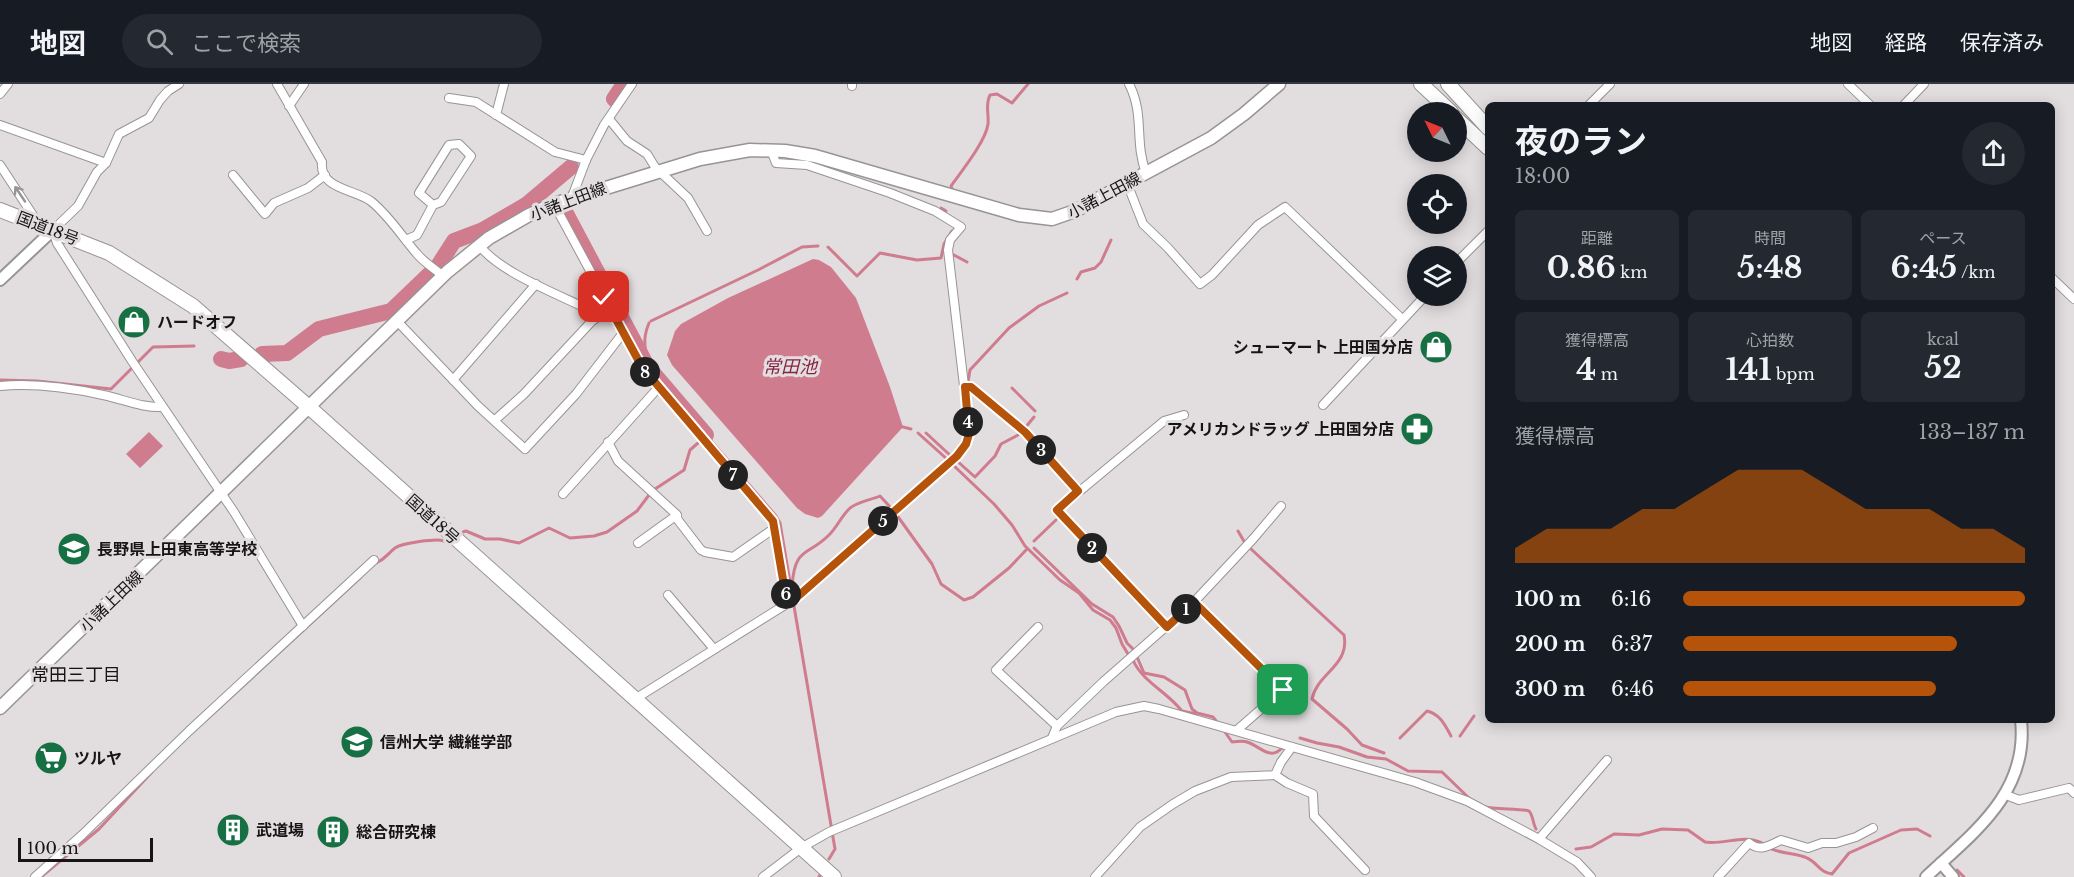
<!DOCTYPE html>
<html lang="ja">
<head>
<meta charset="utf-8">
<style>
	body { margin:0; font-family:"Libre Baskerville","Noto Sans JP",serif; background:#242831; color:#f1f3f6; height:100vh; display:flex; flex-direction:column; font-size:22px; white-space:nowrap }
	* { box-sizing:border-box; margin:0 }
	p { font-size:20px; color:#9ea1a6 }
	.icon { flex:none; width:33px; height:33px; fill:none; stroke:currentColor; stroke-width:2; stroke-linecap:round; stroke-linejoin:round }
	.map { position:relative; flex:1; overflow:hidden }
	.details { position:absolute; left:1485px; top:18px; width:570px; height:621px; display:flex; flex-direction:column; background:#171b24; border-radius:9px; box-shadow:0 3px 15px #0003 }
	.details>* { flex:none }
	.needle { width:39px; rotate:313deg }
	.controls { position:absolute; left:1407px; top:18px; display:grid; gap:12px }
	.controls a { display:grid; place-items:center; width:60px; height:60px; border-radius:50%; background:#171b24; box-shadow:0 3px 15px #0003; font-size:30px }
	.scale { position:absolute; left:18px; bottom:15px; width:135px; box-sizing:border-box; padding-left:6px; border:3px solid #161415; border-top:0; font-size:16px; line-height:21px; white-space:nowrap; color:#161415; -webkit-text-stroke:4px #e2ddde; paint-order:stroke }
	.pin { position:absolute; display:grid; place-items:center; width:51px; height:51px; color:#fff; margin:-26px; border-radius:12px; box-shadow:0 3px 9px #0006 }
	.km { position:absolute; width:30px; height:30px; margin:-15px; border-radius:50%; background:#222; color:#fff; font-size:16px; line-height:30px; text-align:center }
	.round { display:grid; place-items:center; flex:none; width:63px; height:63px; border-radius:32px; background:#242831 }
	.headline { display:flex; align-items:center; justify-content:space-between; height:102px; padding:0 30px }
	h1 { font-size:33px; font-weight:700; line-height:45px }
	.metrics { display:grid; grid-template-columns:repeat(3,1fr); gap:9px; height:102px; padding:6px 30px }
	.metrics div { display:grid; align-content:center; border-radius:9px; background:#242831; text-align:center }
	.metrics b { font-size:30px; font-weight:700 }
	.metrics small { font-size:16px; font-weight:400 }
	.metrics p { font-size:16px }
	.chart { height:168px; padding:12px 30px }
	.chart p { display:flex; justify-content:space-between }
	.chart svg { width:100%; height:108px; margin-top:6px; fill:#b45309; opacity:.7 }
	ul { padding:0 30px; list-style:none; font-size:20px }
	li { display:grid; grid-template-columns:96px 72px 1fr; align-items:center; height:45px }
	li i { height:15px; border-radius:8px; background:#b45309 }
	header { display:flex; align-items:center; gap:36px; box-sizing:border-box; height:84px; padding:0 30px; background:#171b24; border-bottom:2px solid #363941 }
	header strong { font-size:28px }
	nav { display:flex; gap:33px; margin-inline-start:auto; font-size:21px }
	.search { width:420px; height:54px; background:#242831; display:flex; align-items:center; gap:15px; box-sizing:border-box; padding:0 21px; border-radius:33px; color:#9ea1a6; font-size:22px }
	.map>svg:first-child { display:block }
</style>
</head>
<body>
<header>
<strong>地図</strong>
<div class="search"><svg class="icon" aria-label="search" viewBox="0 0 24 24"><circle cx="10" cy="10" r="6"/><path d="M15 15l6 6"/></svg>ここで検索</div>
<nav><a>地図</a><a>経路</a><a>保存済み</a></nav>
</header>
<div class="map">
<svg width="2074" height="793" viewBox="0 0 2074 793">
	<rect width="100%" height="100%" fill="#e2ddde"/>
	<g fill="#d07c8f">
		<path d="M813,175L819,176L831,183L856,214L890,303L903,343L822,432L818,434L805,430L797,424L672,281L667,271L675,247L681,240L728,214Z"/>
		<path d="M149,348L163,362L140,384L126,370Z"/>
	</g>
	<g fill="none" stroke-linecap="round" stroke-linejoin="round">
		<g stroke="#d07c8f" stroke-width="3">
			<path d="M953,107L951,102C961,88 986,57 988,40C989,29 985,21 990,11L997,10L1012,19L1028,0"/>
			<path d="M941,124L946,127"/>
			<path d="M828,163L857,192L880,169L917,176L941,174L944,160L952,147"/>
			<path d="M952,170L967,178"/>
			<path d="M1077,195L1081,188L1095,184L1101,178L1111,156"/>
			<path d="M651,237L758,186L802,163L818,162"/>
			<path d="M649,239C640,260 647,271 654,291"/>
			<path d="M0,296L37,297L111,305L153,263L194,262"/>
			<path d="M968,298L970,286L1009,244L1039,222L1067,209"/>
			<path d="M1012,304L1035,327"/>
			<path d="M903,343L911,345"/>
			<path d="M1025,344L1034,333"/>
			<path d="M918,349L948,376"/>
			<path d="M926,349L952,373"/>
			<path d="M706,351L776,432L780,439L835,765L829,775"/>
			<path d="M956,376L975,393L995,372L1001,360L1018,351"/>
			<path d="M952,380L994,420L1012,441L1025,462L1060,496L1079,509L1093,526L1110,536L1116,544L1122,560L1128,570"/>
			<path d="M896,430L932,480L941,500L964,516L973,513L1009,484L1026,466"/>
			<path d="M1238,447L1245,459"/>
			<path d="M463,448L466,447L485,455H500L519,459L549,444L570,454L594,452L607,448L637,427L652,407L684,386L690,366L698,359"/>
			<path d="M1034,457L1056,436"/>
			<path d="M1034,464L1092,520L1113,533L1119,542L1127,559L1133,565"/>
			<path d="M1251,465L1344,551C1350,582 1317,589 1312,615L1347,645L1362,661L1384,669"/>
			<path d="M376,479C387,474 387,470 395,464C402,459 437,454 444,457"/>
			<path d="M792,502C795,462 807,473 829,451C837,443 841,433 849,425C856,418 871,416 880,412L892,425"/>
			<path d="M1137,573L1144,589L1164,593L1185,606L1192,625L1197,629L1213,633L1217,638"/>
			<path d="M1133,576C1142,597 1167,608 1181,626"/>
			<path d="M1182,627L1196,630"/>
			<path d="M206,636L360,494"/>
			<path d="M1225,648L1232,658C1237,658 1242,656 1247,658C1260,662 1270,677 1282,664"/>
			<path d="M1460,652L1474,632"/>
			<path d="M1300,654L1317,659L1339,663L1367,673L1386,675L1408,687L1442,688L1469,714"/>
			<path d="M1400,654L1427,627C1440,630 1445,641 1451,652"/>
			<path d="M1485,723C1494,725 1525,725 1529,727C1533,731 1533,740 1536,745"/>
			<path d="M1769,764C1781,770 1796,769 1807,774C1817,778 1820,789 1832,790L1849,769L1901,746L1917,745L1930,752"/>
			<path d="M1576,765L1591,763L1614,750L1639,751L1662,745L1688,746L1705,758C1725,761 1745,749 1764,760"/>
			<path d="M1957,786L1964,793"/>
			<path d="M41,793L99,745L152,688"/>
			<path d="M819,793L820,791"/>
		</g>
		<g stroke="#d07c8f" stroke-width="16">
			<path d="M614,15L624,0"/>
			<path d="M562,122L647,282L706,351"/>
			<path d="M262,270L287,269L319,245L391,227L438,182L454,157L483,146L526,121L571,83"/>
			<path d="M221,275L229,277L241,275"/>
		</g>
		<g stroke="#989494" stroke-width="10">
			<g id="street">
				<path d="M179,0L168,7L160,16L149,34L119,50L106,79L97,88L78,122L53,146L57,159L132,277L234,428L303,542"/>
				<path d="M277,0L322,78C319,106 356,105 372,118C390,133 403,154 418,171C425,179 435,185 443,192"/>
				<path d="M1129,0C1145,31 1134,57 1146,89"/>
				<path d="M1848,0L1870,21"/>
				<path d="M852,2V0"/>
				<path d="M0,10L8,0"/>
				<path d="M449,14L476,18L555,68L586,76"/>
				<path d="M1589,21L1610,0"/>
				<path d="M1904,21L1924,0"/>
				<path d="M289,22L304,0"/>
				<path d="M496,31L504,0"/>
				<path d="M609,35L627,57L647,70L655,83L688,114L707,147"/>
				<path d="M0,41L106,79"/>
				<path d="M0,81L38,139"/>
				<path d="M233,91L265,130L274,119L308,104L325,91"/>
				<path d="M1127,99L1143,140L1168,164L1200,200L1212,191L1258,141L1285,123L1402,235"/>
				<path d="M572,113L586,76L604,41L632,0"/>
				<path d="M554,120L642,283L773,437L787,519"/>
				<path d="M406,156L417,151L433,121L441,118L471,72L459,60L449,61L419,109L433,121"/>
				<path d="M479,161C500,189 560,211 592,227L602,229"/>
				<path d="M1456,179L1488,147"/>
				<path d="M2052,194L2074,215"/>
				<path d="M397,237L478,322L525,365L576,310L623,249"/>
				<path d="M453,296L536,200"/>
				<path d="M0,302C33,299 71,304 103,311C123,315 142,324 162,323"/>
				<path d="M965,303L974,305L1025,348L1078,407"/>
				<path d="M1323,321L1425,212"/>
				<path d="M495,336L524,310L592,237L610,225"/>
				<path d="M608,358L618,377L676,430L678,436L701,466L705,468L733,473L776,443"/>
				<path d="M563,410L658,304"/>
				<path d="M638,459L677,431"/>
				<path d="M668,511L714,565"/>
				<path d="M1194,518L1283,606L1237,646"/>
				<path d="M1038,543L996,586L1057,642"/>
				<path d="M1167,543L1057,426L1164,337L1184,331"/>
				<path d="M635,615L796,514L957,372L967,358L969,344L948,166L950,156L961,143L935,127L890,109L807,81L776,79L771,66"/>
				<path d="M1052,654L1057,642L1103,598L1194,518L1253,455L1281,422"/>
				<path d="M1275,691L1287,699L1313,710L1314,732L1365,786"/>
				<path d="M2006,711L2019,716L2069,704L2074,709"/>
				<path d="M1539,755L1607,676"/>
				<path d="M35,793L82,751L189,647L374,476"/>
				<path d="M763,793L801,764L829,748L1116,628L1144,622L1159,625L1415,698L1467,717L1539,755L1577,778L1591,793"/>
				<path d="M1095,793L1140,743L1173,720L1195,707L1231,693L1275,691L1281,678L1292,663"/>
				<path d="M1718,793L1749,759C1760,768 1769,762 1781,756L1808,764L1822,759H1836L1856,753L1873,744"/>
			</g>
		</g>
		<g stroke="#989494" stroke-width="14">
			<g id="secondary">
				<path d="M0,196L53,146"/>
				<path d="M1941,779L1953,793"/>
				<path d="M1926,793C1973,749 2029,709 2021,636"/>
			</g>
		</g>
		<g stroke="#989494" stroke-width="15">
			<path id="primary" d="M0,624L447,188L489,154L529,131L554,120L700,75L750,66L785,67L815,72L1019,131L1052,135L1075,127L1211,54L1244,30L1279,0"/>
		</g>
		<g stroke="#989494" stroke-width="16">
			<g id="highway">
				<path d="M1421,0L1451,28"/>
				<path d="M1448,0L1488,44"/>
				<path d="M1456,34L1488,64"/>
				<path d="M0,126L109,169L193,222L310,324L834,793"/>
			</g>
		</g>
		<use href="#street" stroke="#fff" stroke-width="8"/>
		<use href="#secondary" stroke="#fff" stroke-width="10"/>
		<use href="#primary" stroke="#fff" stroke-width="12"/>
		<use href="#highway" stroke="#fff" stroke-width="14"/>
	</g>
	<defs><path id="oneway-shaft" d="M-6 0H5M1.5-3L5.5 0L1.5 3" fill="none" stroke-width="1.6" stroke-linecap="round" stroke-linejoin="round" transform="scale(1.5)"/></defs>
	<use stroke="#969596" href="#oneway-shaft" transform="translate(20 110) rotate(-124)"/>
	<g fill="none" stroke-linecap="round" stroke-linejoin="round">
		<g stroke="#fff" stroke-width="12">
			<path id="route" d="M604,213L642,283L773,437L787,519L796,514L957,372L966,360L969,350L965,303H971L1025,348L1078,407L1057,426L1167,543L1194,518L1283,606"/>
		</g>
		<use href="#route" stroke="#b45309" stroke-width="8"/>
	</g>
	<defs>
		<g id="shop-disc" transform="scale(1.725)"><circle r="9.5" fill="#177043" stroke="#e2ddde"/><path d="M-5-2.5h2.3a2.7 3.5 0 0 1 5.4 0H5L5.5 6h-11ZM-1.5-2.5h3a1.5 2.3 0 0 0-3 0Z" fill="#fff"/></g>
		<g id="pharmacy-disc" transform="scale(1.725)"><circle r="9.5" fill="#177043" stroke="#e2ddde"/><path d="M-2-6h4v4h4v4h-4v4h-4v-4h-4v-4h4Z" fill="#fff"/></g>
		<g id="school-disc" transform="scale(1.725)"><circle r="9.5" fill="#177043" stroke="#e2ddde"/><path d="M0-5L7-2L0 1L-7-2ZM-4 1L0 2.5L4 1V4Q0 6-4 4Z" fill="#fff"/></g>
		<g id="university-disc" transform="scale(1.725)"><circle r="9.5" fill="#177043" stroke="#e2ddde"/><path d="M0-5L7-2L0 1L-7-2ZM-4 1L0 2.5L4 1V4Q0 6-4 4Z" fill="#fff"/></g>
		<g id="supermarket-disc" transform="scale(1.725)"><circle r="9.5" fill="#177043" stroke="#e2ddde"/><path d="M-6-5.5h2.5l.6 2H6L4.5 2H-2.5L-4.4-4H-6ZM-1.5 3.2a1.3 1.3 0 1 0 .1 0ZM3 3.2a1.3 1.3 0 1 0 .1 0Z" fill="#fff"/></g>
		<g id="building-disc" transform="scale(1.725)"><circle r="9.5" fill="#177043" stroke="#e2ddde"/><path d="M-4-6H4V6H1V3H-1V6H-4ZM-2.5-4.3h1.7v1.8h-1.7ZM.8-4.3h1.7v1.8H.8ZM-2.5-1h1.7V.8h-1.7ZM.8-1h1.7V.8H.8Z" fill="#fff"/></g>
	</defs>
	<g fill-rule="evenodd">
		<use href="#shop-disc" x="134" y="238"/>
		<use href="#shop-disc" x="1436" y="263"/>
		<use href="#pharmacy-disc" x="1417" y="345"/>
		<use href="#school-disc" x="74" y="465"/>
		<use href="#university-disc" x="357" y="658"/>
		<use href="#supermarket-disc" x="51" y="674"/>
		<use href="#building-disc" x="233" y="746"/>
		<use href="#building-disc" x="333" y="748"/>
	</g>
	<g text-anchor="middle" stroke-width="6" stroke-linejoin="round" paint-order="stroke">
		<g font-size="16" fill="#161415" stroke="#e2ddde">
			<text transform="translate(1104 111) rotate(-28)" y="6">小諸上田線</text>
			<text transform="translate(568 117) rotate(-21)" y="6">小諸上田線</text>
			<text transform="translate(48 144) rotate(21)" y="6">国道18号</text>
			<text transform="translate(433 435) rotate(42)" y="6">国道18号</text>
			<text transform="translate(111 517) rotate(-44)" y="6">小諸上田線</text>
		</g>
		<g font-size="16" font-weight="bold" fill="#161415" stroke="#e2ddde" text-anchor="start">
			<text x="157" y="244">ハードオフ</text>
			<text x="1413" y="269" text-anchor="end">シューマート 上田国分店</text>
			<text x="1394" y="351" text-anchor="end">アメリカンドラッグ 上田国分店</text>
			<text x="97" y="471">長野県上田東高等学校</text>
			<text x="380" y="664">信州大学 繊維学部</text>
			<text x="74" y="680">ツルヤ</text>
			<text x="256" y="752">武道場</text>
			<text x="356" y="754">総合研究棟</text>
		</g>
		<g font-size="18" font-style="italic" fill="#862242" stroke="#e2ddde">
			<text x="790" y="289">常田池</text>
		</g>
		<g font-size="18" fill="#161415" stroke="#e2ddde">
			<text x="76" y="597">常田三丁目</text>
		</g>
	</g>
</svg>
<div class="controls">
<a><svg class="needle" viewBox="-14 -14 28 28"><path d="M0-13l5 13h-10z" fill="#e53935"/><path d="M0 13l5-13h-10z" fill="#9ea1a6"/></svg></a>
<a><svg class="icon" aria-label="locate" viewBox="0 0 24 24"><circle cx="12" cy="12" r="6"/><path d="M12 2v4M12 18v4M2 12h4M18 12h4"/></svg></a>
<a><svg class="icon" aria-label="layers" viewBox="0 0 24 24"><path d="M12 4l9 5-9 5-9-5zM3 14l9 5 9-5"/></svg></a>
</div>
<div class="scale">100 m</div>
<div class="pin" style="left:1283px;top:606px;background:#1e9e55"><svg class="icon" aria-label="arrive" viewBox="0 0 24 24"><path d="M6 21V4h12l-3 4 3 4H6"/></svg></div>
<div class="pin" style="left:604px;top:213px;background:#d93025"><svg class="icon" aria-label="check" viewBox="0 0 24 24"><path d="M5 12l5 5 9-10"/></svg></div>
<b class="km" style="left:1186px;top:525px">1</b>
<b class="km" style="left:1092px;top:464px">2</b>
<b class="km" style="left:1041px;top:366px">3</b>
<b class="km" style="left:968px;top:338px">4</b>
<b class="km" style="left:883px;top:437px">5</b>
<b class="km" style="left:786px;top:510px">6</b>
<b class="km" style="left:733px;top:391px">7</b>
<b class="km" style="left:645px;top:288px">8</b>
<section class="details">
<div class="headline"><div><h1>夜のラン</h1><p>18:00</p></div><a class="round"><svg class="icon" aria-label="share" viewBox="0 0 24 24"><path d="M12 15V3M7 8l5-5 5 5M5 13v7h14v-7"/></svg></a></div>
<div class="metrics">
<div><p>距離</p><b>0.86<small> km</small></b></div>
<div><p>時間</p><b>5:48</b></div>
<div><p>ペース</p><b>6:45<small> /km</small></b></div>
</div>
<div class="metrics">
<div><p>獲得標高</p><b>4<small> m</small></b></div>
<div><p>心拍数</p><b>141<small> bpm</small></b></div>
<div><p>kcal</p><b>52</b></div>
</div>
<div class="chart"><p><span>獲得標高</span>133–137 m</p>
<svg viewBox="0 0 160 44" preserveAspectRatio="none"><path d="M0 44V38L10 30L20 30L30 30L40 22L50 22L60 14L70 6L80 6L90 6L100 14L110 22L120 22L130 22L140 30L150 30L160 38V44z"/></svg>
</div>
<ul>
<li><b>100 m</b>6:16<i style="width:100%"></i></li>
<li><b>200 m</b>6:37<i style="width:80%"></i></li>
<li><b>300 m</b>6:46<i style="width:74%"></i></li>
</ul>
</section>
</div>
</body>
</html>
